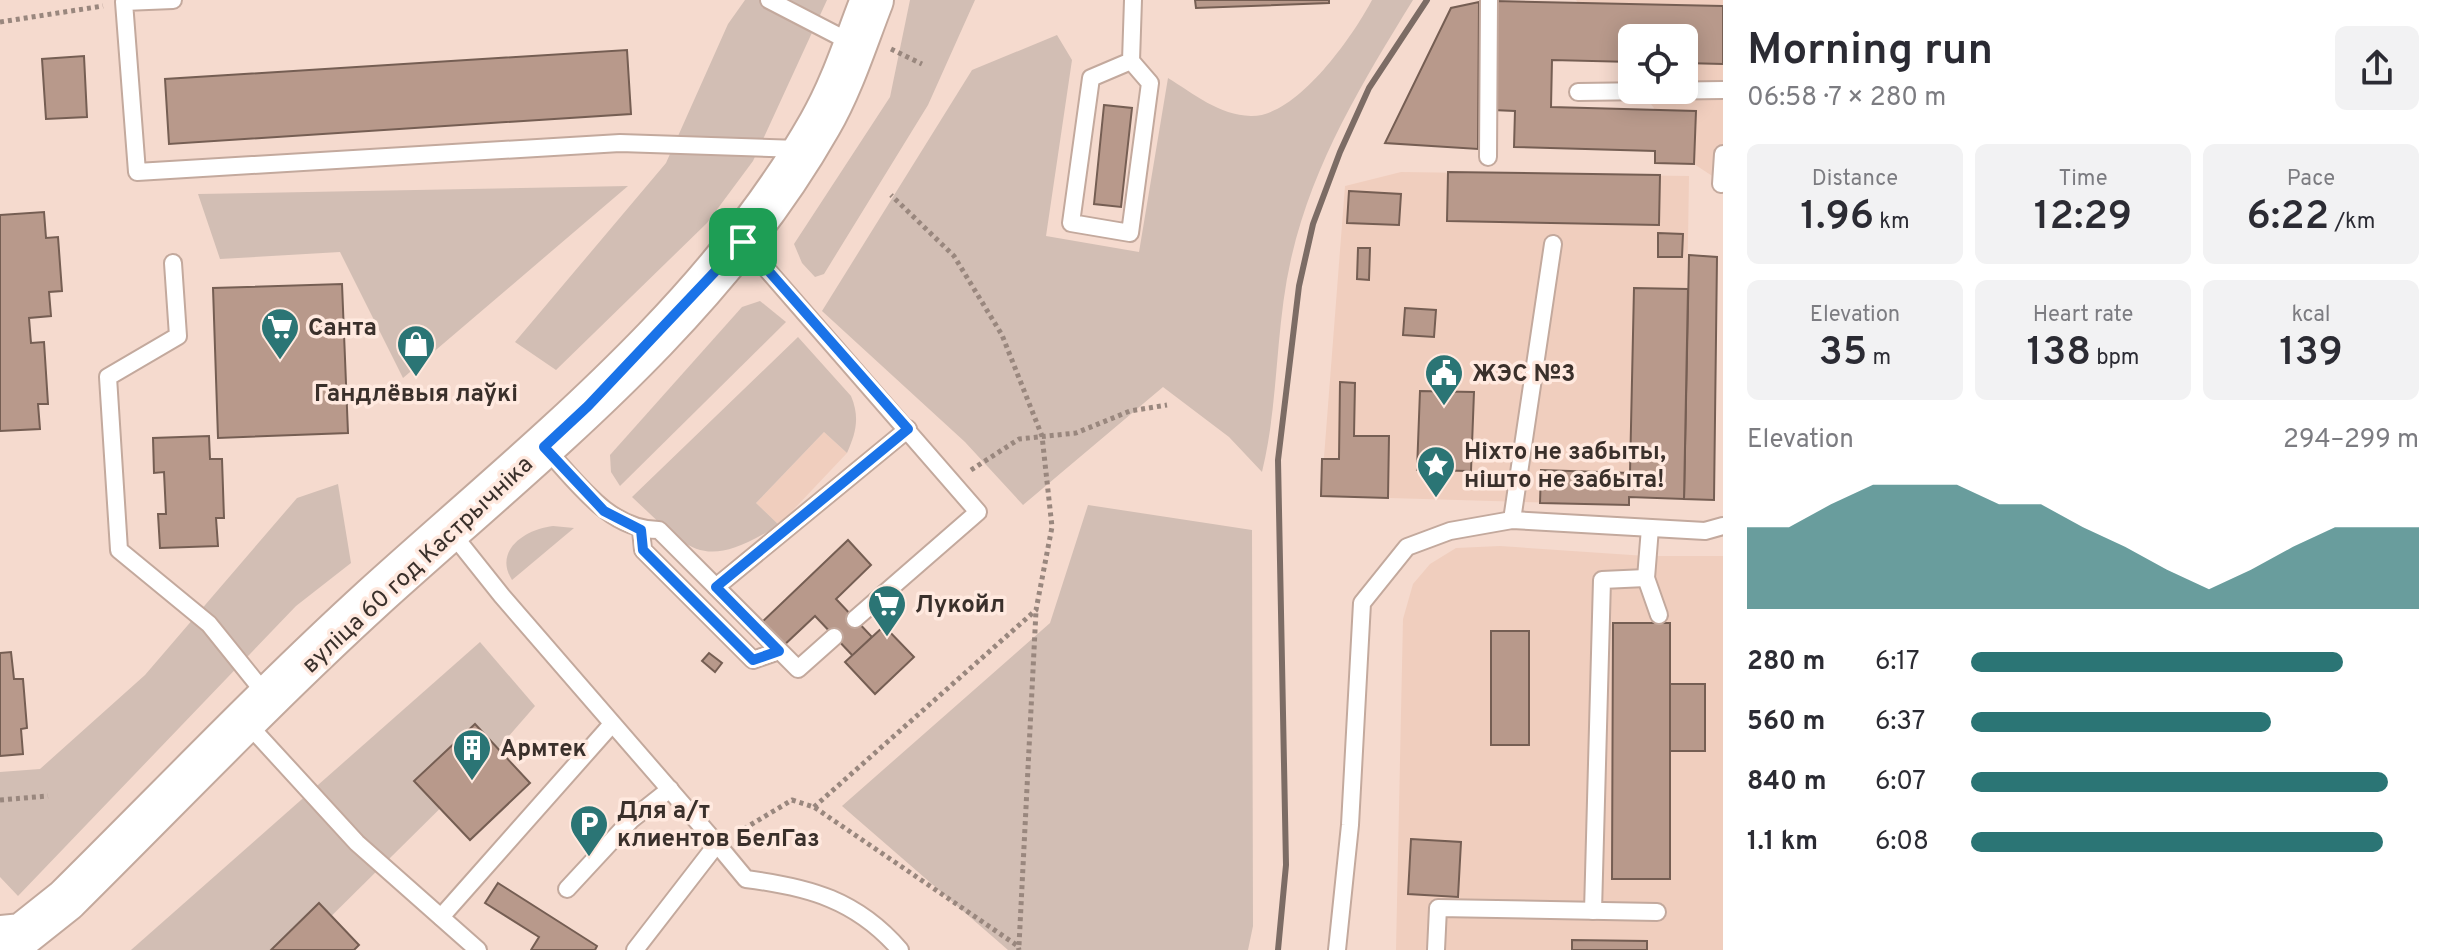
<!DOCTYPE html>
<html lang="en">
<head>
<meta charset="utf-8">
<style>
	body { margin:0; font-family:Overpass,sans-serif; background:#f2f2f3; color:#2b2b33; height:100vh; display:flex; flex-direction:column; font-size:30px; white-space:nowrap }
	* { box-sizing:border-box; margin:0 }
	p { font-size:26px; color:#7c7c81 }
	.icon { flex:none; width:44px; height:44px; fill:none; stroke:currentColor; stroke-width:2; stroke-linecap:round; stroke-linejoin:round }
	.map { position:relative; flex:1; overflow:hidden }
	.panel { display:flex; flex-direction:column; background:#fff; width:720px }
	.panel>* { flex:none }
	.buttons { position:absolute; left:1618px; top:24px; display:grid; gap:16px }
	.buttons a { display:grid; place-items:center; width:80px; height:80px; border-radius:12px; background:#fff; box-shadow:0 4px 20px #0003; font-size:40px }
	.pin { position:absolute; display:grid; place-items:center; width:68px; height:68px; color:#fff; margin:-34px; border-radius:16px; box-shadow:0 4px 12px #0006 }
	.round { display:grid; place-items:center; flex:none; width:84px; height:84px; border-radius:12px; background:#f2f2f3 }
	.head { display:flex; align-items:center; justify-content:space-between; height:136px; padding:0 24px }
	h1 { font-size:44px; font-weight:600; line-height:60px }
	.figures { display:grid; grid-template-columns:repeat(3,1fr); gap:12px; height:136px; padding:8px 24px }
	.figures div { display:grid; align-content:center; border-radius:12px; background:#f2f2f3; text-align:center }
	.figures b { font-size:40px; font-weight:600 }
	.figures small { font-size:22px; font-weight:400 }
	.figures p { font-size:22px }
	.chart { height:224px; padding:16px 24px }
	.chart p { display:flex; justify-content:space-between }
	.chart svg { width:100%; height:144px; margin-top:8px; fill:#2b7575; opacity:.7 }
	ul { padding:0 24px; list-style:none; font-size:26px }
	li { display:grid; grid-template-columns:128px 96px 1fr; align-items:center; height:60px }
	li i { height:20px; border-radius:10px; background:#2b7575 }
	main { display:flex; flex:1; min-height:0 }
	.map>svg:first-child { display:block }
</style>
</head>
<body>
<main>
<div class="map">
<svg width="1723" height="950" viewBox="0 0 1723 950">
	<rect width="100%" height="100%" fill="#f5dace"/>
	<g fill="#f0cebe">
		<path d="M1576,0H1723V183L1694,164L1641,90H1684V38H1632V78Z"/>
		<path d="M1401,172L1689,176L1684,499L1630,497L1629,505L1321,496L1345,186Z"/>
		<path d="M824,432L847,453L779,525L756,503Z"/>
		<path d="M1500,546L1646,556H1723V950H1396L1403,619L1413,584L1430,564L1456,548Z"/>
	</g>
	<g fill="#d2beb4">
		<path d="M745,0H827L753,161L707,223L556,370L515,342L666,163L728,24Z"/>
		<path d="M910,0H975L928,105L824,274L815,277L802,263L794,244L890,97Z"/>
		<path d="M1372,0H1413C1362,83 1313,163 1291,259C1275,329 1279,402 1262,472L1229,437L1163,387L1023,505L965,442L822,311L972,70L1057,35L1072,60L1046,236L1139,252L1168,78C1194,94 1219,115 1251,116C1297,117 1353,36 1372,0Z"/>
		<path d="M628,186L403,378L340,252L220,259L198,194Z"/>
		<path d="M760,301L786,322L620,486L611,472L610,455L742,307Z"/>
		<path d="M798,337L851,396C860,417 856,433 847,453L824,432L756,503L779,525C702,572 692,553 632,497Z"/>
		<path d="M338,484L351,563L296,606L18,896L0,877V772L40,769L145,675L297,498Z"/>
		<path d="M1088,505L1252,530L1253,926L1248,950H1008L842,806L1050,623Z"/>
		<path d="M553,526L574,528L512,580C493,550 526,529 553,526Z"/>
		<path d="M480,642L535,706L482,767L297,950H131Z"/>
	</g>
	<g fill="#b8998b" stroke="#755e53" stroke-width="2">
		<path d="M1195,0H1329V3L1196,8Z"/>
		<path d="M1495,1L1723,6V64L1684,63V38H1632V62L1552,60L1551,107L1696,111L1694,164L1655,163V151L1514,147L1515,111L1493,110Z"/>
		<path d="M1479,2L1478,149L1385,143L1451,8Z"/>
		<path d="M627,50L631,114L169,144L165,79Z"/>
		<path d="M84,56L87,117L46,119L42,59Z"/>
		<path d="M1104,105L1132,108L1121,207L1094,204Z"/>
		<path d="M1448,172L1660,175L1659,225L1447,221Z"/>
		<path d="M1349,191L1401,194L1399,225L1347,223Z"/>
		<path d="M44,212L46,238L58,237L62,291L49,292L51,316L29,318L31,343L44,342L48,404H38L40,429L0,431V215Z"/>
		<path d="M1658,233L1683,234L1682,257H1658Z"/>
		<path d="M1358,248H1370L1369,280L1357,279Z"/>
		<path d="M1689,255L1717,257L1714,500L1684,499Z"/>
		<path d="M342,284L348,433L218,438L213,288Z"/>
		<path d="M1634,288L1688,289L1684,499L1629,497V505L1540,503L1541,470L1630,473Z"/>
		<path d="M1405,308L1436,310L1434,337L1403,335Z"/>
		<path d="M1340,382L1355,383L1354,436H1389L1388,498L1321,496L1322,459H1339Z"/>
		<path d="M1420,391L1474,392L1471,471L1417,470Z"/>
		<path d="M209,436L210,459H222L224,518H216L218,546L160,548L158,514H166L164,472L154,473L153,438Z"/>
		<path d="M848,540L871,565L836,599L872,637L853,656L815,616L781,648L759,625Z"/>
		<path d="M1613,623H1670V879H1612Z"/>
		<path d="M884,626L914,657L875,694L845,662Z"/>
		<rect x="1491" y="631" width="38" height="114"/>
		<path d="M11,652L14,679H23L27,728L21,729L23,754L0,756V653Z"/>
		<path d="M709,653L722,663L715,672L702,661Z"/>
		<rect x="1670" y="684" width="35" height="67"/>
		<path d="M475,724L530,783L470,840L414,781Z"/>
		<path d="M1411,839L1461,842L1458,897L1408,894Z"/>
		<path d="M498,883L597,946L595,950H531L539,937L485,903Z"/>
		<path d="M319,903L359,945L354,950H271Z"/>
		<path d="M1572,940L1647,941V950H1572Z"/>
	</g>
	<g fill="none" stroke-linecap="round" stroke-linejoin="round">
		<g stroke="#c3a99d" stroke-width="20">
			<g id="service">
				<path d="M173,0L124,2L137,172L620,143L799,149"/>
				<path d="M769,0L854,44"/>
				<path d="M1131,61L1091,78L1071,223L1130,233L1150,83L1131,61L1133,0"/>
				<path d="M1578,92L1723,90"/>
				<path d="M1488,157L1489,0"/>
				<path d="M1721,184L1723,154"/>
				<path d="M743,242L978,512L855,619"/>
				<path d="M173,263L178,336L108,377L119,550L209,624L267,696"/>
				<path d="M545,448C577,482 609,530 659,530L798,669L834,637"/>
				<path d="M1512,520L1553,244"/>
				<path d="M1650,528L1646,578L1659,615"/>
				<path d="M641,530L643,550L753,660L779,651"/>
				<path d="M451,532L502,596L717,844L635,950"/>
				<path d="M716,587L908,429"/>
				<path d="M246,722L357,843L478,950"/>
				<path d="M717,844L746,879C809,887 857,900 900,950"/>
				<path d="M567,889L631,820L670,789"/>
				<path d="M1593,911L1602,580L1646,578"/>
				<path d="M441,917L612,724"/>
				<path d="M1337,950L1350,825L1362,603L1407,547L1450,531L1512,520L1705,531L1723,526"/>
				<path d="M1436,950L1438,908L1657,912"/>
			</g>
		</g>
		<g stroke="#c3a99d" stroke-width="46">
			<path id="tertiary" d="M0,937L22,935L66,900C168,799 267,695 372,599C533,453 711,316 820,124C842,86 856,41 872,0"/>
		</g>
		<g stroke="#99877e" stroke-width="5" stroke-dasharray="4 4" stroke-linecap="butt">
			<path d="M0,22L103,6"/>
			<path d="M891,49L922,64"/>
			<path d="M971,470L1019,439L1076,433L1130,411L1167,405"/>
			<path d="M0,800L48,796"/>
			<path d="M814,807L1036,610L1052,527L1042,436L1002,335L954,256L891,195"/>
			<path d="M737,833L792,800L814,807L1018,946L1019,950"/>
			<path d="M1019,945L1036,611"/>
		</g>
		<use href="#service" stroke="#fff" stroke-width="16"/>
		<use href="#tertiary" stroke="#fff" stroke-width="42"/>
		<path stroke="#7c6c65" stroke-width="6" d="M1278,950L1286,865L1278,460L1299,286L1313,224L1340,152L1369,88L1427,0"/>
	</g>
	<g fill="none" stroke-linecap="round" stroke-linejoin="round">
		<g stroke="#fff" stroke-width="16">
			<path id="route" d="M743,242L908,429L716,587L779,651L753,660L643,550L641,530L604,511L544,447L588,406Z"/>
		</g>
		<use href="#route" stroke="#1a73e8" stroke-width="10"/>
	</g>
	<defs>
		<g id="supermarket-pin" transform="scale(2)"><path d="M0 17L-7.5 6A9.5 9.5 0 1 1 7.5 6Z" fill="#2b7575" stroke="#ffe9df"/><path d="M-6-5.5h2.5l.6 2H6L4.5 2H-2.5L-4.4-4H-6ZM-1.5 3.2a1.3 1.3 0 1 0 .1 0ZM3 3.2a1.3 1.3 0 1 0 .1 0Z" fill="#fff"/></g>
		<g id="shop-pin" transform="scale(2)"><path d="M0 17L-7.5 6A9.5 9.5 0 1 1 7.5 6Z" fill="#2b7575" stroke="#ffe9df"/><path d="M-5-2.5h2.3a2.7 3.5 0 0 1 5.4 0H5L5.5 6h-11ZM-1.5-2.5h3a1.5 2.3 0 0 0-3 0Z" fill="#fff"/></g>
		<g id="civic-pin" transform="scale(2)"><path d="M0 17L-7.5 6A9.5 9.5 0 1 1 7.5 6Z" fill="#2b7575" stroke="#ffe9df"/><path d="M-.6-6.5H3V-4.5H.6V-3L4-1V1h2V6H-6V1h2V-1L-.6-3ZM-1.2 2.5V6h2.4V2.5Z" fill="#fff"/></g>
		<g id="sight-pin" transform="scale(2)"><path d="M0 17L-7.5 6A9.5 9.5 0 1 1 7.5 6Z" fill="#2b7575" stroke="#ffe9df"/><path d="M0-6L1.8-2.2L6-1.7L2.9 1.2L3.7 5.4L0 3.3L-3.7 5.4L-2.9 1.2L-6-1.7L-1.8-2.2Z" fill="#fff"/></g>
		<g id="building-pin" transform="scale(2)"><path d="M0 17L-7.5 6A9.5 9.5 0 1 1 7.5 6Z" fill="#2b7575" stroke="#ffe9df"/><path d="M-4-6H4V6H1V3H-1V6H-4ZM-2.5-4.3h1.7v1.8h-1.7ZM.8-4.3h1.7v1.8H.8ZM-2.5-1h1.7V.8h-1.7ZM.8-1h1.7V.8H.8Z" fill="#fff"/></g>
		<g id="parking-pin" transform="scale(2)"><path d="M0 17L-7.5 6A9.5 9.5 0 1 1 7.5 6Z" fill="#2b7575" stroke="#ffe9df"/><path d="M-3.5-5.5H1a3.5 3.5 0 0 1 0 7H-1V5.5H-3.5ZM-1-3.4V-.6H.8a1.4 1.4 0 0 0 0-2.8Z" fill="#fff"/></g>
	</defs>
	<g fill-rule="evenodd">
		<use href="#supermarket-pin" x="280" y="327"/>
		<use href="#shop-pin" x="416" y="344"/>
		<use href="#civic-pin" x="1444" y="373"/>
		<use href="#sight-pin" x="1436" y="465"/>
		<use href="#supermarket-pin" x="887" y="604"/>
		<use href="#building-pin" x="472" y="748"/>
		<use href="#parking-pin" x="589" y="824"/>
	</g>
	<g text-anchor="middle" stroke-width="7" stroke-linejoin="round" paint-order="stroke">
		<g font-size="24" font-weight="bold" fill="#3a302b" stroke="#ffe9df" text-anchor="start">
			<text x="308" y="335">Санта</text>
			<text x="1472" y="381">ЖЭС №3</text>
			<text x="416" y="401" text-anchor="middle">Гандлёвыя лаўкі</text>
			<text x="1464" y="459">Ніхто не забыты,<tspan x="1464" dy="28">нішто не забыта!</tspan></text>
			<text x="915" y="612">Лукойл</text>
			<text x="500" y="756">Армтек</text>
			<text x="617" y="818">Для а/т<tspan x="617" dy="28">клиентов БелГаз</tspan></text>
		</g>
		<g font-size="24" fill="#3a302b" stroke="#ffe9df">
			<text transform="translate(417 564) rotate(-43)" y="8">вуліца 60 год Кастрычніка</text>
		</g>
	</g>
</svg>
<div class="buttons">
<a><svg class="icon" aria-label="locate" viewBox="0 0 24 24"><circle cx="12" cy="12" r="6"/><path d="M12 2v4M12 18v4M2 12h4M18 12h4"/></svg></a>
</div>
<div class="pin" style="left:743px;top:242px;background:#1e9e55"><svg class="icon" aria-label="arrive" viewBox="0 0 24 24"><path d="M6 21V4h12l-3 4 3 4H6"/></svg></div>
</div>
<section class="panel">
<div class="head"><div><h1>Morning run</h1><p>06:58 · 7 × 280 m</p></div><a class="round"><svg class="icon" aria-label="share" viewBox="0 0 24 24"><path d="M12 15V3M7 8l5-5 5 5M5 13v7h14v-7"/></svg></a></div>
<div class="figures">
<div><p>Distance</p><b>1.96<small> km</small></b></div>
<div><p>Time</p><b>12:29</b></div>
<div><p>Pace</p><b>6:22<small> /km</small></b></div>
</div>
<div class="figures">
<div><p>Elevation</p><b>35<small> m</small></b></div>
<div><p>Heart rate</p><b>138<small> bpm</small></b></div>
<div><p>kcal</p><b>139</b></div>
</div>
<div class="chart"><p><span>Elevation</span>294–299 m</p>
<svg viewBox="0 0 160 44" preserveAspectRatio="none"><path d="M0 44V19L10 19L20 12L30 6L40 6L50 6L60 12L70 12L80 19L90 25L100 32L110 38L120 32L130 25L140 19L150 19L160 19V44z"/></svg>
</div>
<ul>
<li><b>280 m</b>6:17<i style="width:83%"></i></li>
<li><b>560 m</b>6:37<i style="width:67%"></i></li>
<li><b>840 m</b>6:07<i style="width:93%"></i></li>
<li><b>1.1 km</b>6:08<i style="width:92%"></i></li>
</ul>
</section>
</main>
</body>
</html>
